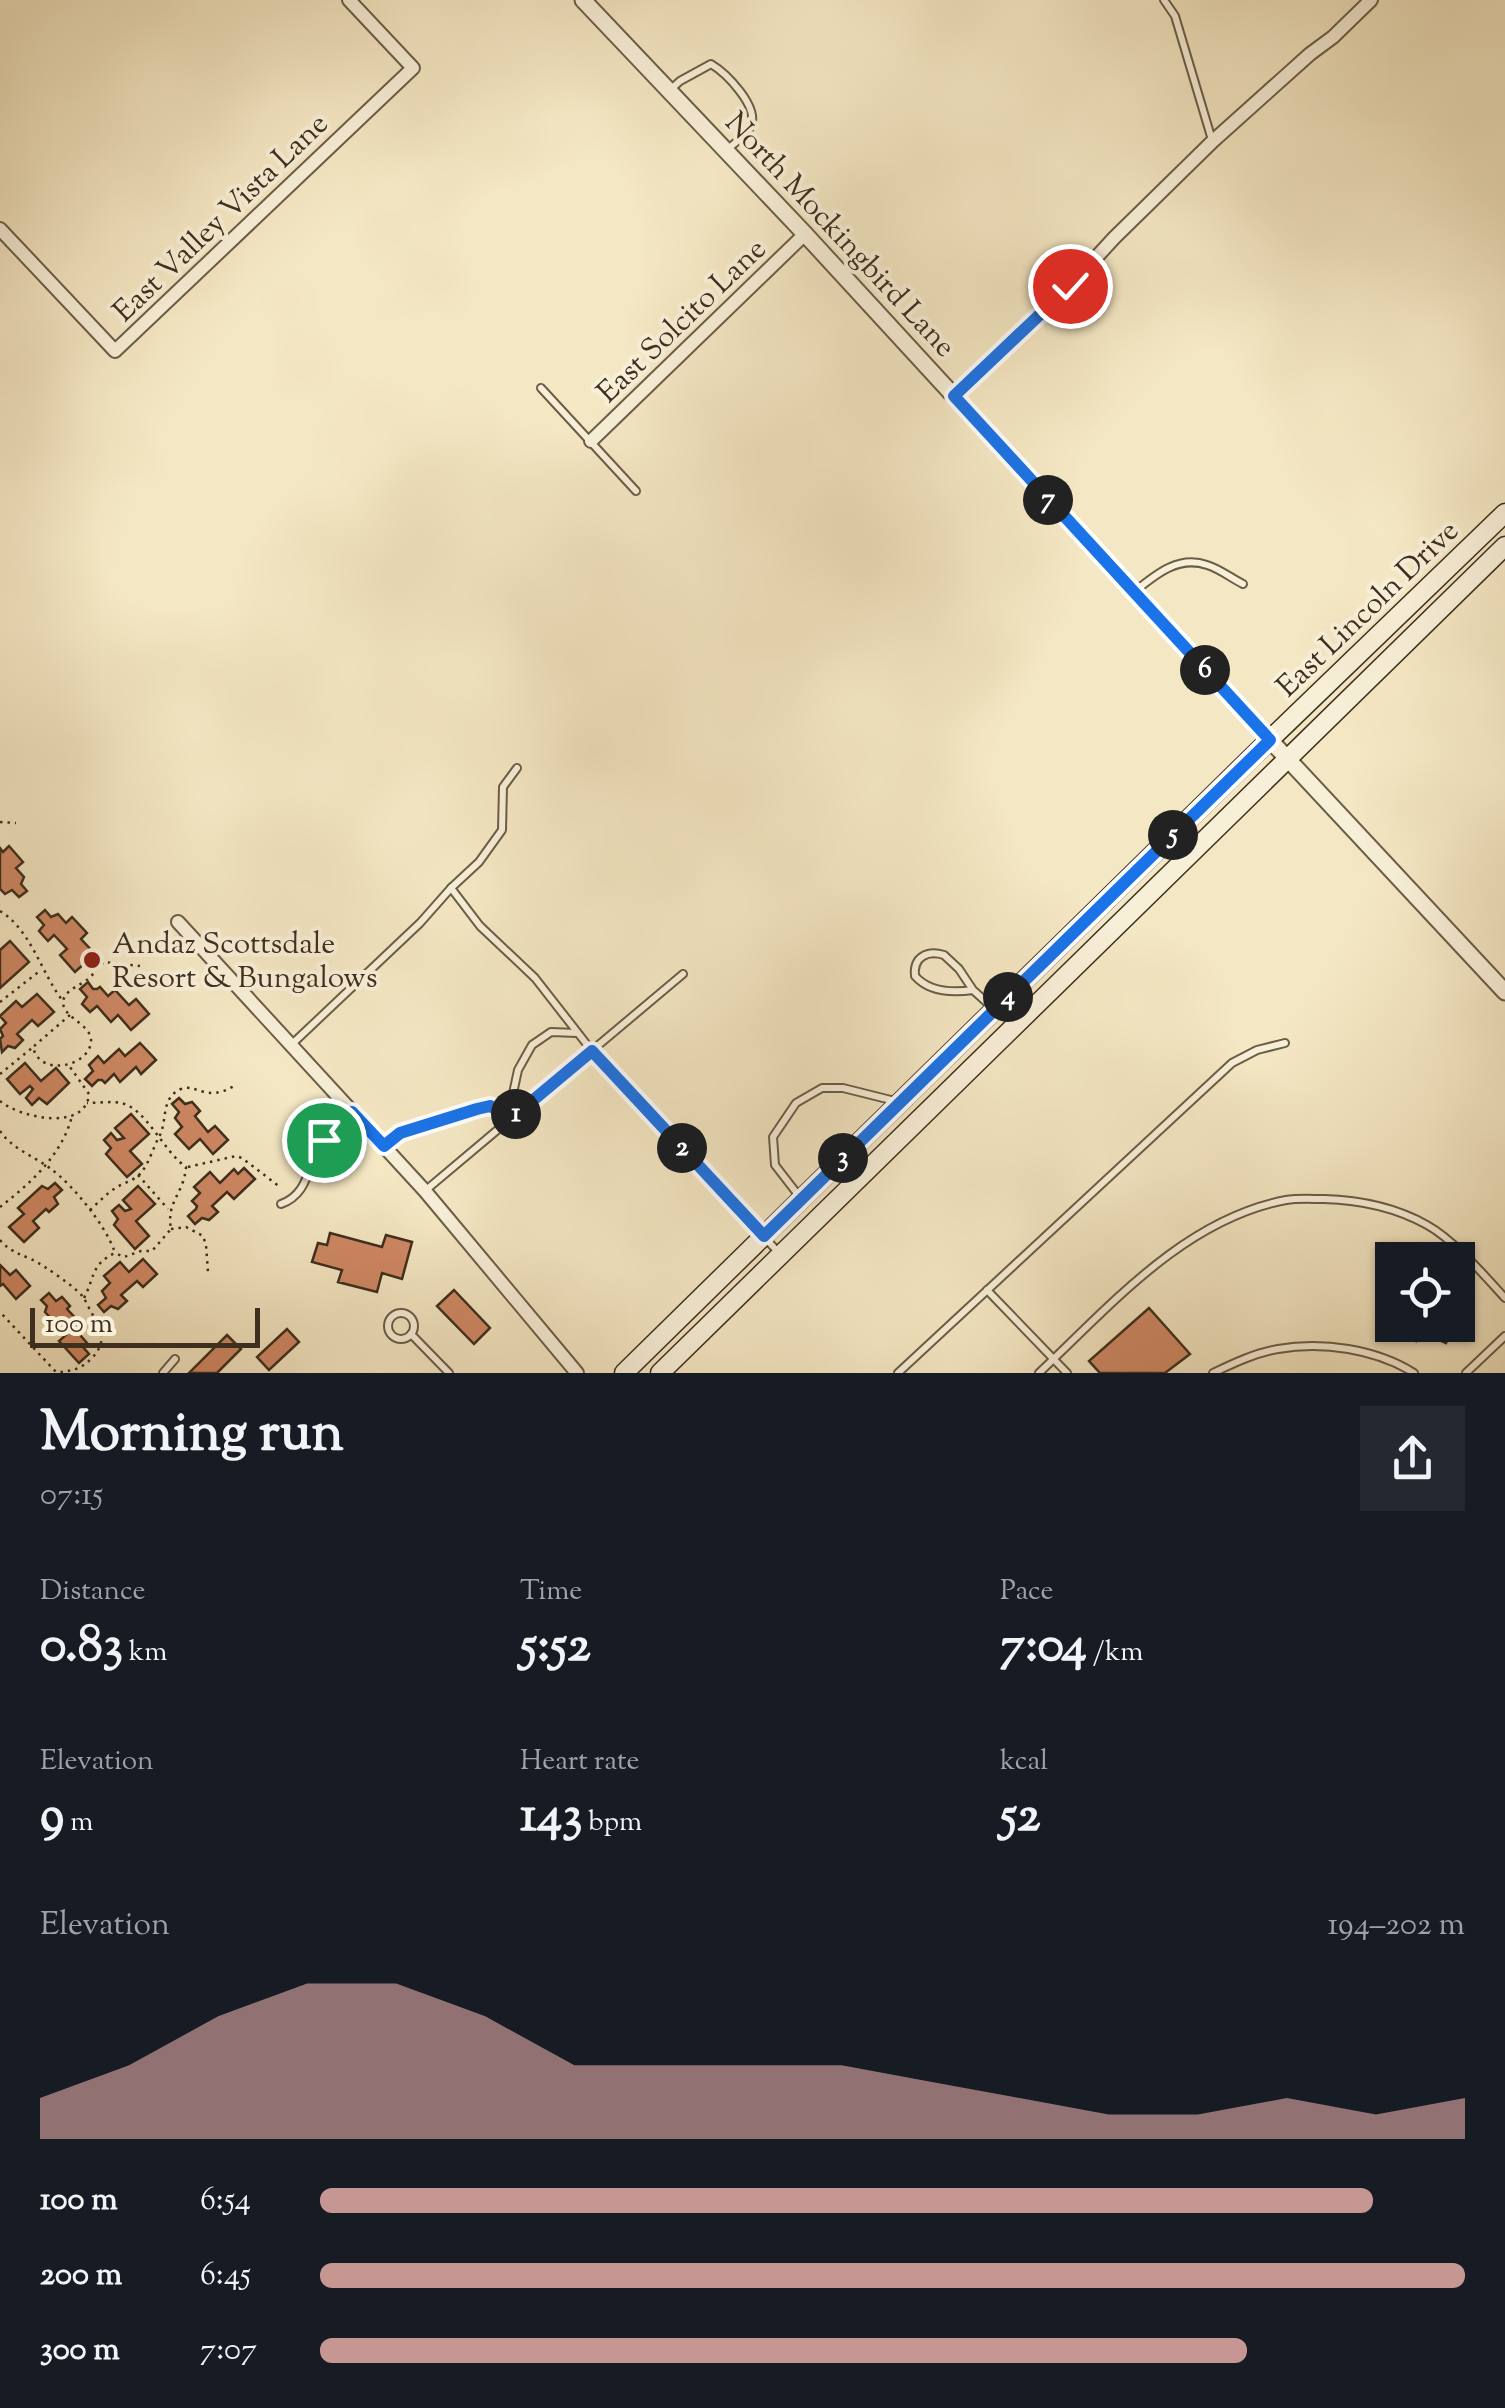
<!DOCTYPE html>
<html lang="en">
<head>
<meta charset="utf-8">
<style>
	body { margin:0; font-family:"Sorts Mill Goudy",serif; background:#242831; color:#f1f3f6; height:100vh; display:flex; flex-direction:column; font-size:38px; white-space:nowrap }
	* { box-sizing:border-box; margin:0 }
	p { font-size:32px; color:#9ea1a6 }
	.icon { flex:none; width:55px; height:55px; fill:none; stroke:currentColor; stroke-width:2; stroke-linecap:round; stroke-linejoin:round }
	.map { position:relative; height:1373px; overflow:hidden }
	.panel { display:flex; flex-direction:column; background:#171b24; flex:1 }
	.panel>* { flex:none }
	.buttons { position:absolute; left:1375px; top:1242px; display:grid; gap:20px }
	.buttons a { display:grid; place-items:center; width:100px; height:100px; border-radius:0px; background:#171b24; box-shadow:0 2px 8px #0004; font-size:50px }
	.scale { position:absolute; left:30px; bottom:25px; width:230px; box-sizing:border-box; padding-left:10px; border:5px solid #3e2f1e; border-top:0; font-size:28px; line-height:35px; white-space:nowrap; color:#3e2f1e; -webkit-text-stroke:8px #f8efd8; paint-order:stroke }
	.pin { position:absolute; display:grid; place-items:center; width:85px; height:85px; color:#fff; margin:-42px; border:5px solid #fff; border-radius:50%; box-shadow:0 2px 10px #0007 }
	.km { position:absolute; width:50px; height:50px; margin:-25px; border-radius:50%; background:#222; color:#fff; font-size:28px; line-height:50px; text-align:center }
	.round { display:grid; place-items:center; flex:none; width:105px; height:105px; border-radius:0px; background:#242831 }
	.overview { display:flex; align-items:center; justify-content:space-between; height:170px; padding:0 40px }
	h1 { font-size:55px; font-weight:800; line-height:75px }
	.figures { display:grid; grid-template-columns:repeat(3,1fr); gap:15px; height:170px; padding:10px 40px }
	.figures div { display:grid; align-content:center }
	.figures b { font-size:50px; font-weight:800 }
	.figures small { font-size:28px; font-weight:400 }
	.figures p { font-size:28px }
	.chart { height:280px; padding:20px 40px }
	.chart p { display:flex; justify-content:space-between }
	.chart svg { width:100%; height:180px; margin-top:10px; fill:#c59692; opacity:.7 }
	ul { padding:0 40px; list-style:none; font-size:32px }
	li { display:grid; grid-template-columns:160px 120px 1fr; align-items:center; height:75px }
	li i { height:25px; border-radius:12px; background:#c59692 }
	.map>svg:first-child { display:block }
</style>
</head>
<body>
<div class="map">
<svg width="1505" height="1373" viewBox="0 0 1505 1373">
	<rect width="100%" height="100%" fill="#f4e7c3"/>
	<filter id="stains"><feTurbulence type="fractalNoise" baseFrequency=".002" numOctaves="4"/><feColorMatrix values="0 0 0 0 .2 0 0 0 0 .09 0 0 0 0 .02 0 0 0 .5 -.17"/></filter>
	<radialGradient id="worn" r=".72"><stop offset=".6" stop-color="#630" stop-opacity="0"/><stop offset="1" stop-color="#630" stop-opacity=".3"/></radialGradient>
	<g fill="#cf8965" stroke="#3e2f1e" stroke-width="2.5">
		<path d="M9,846L23,862L16,868L24,877L21,884L27,891L19,897L12,890L5,894L0,889V848L3,852Z"/>
		<path d="M45,910L51,917L58,914L66,923L72,917L87,933L81,939L95,954L75,972L60,955L67,949L54,935L48,941L39,931L44,925L37,917Z"/>
		<path d="M10,941L29,962L0,988V950Z"/>
		<path d="M88,982L93,989H97L100,987L108,996L115,990L129,1005L136,999L149,1014L131,1030L118,1015L111,1022L97,1006L90,1012L82,1004L87,997L80,989Z"/>
		<path d="M37,994L54,1012L38,1026L32,1020L17,1034L23,1040L15,1048L8,1046L2,1052L0,1039L3,1036L0,1029L6,1023L0,1016L16,1001L22,1007Z"/>
		<path d="M140,1043L156,1060L141,1074L136,1067L120,1082L114,1074L105,1083L102,1080H98L92,1086L85,1079L93,1071L89,1065L98,1056L104,1063L119,1049L125,1056Z"/>
		<path d="M25,1063L41,1081L56,1068L69,1083L47,1104L39,1098L32,1105L26,1098L33,1089L30,1086L20,1094L7,1079Z"/>
		<path d="M179,1098L185,1104L192,1102L200,1111L195,1116L208,1132L215,1126L228,1140L213,1154L200,1139L189,1149L175,1134L182,1127L175,1118L179,1112L172,1104Z"/>
		<path d="M131,1114L149,1134L130,1151L142,1164L127,1177L106,1154L111,1148L104,1140L111,1133L117,1140L124,1138L115,1128Z"/>
		<path d="M244,1168L255,1179L234,1199L227,1192L212,1206L218,1212L209,1220L202,1218L195,1224L188,1216L196,1209L197,1206L192,1201L200,1193L194,1187L210,1172L220,1183L234,1169L238,1174Z"/>
		<path d="M55,1183L62,1190L54,1197L58,1204L49,1212L46,1209L33,1221L39,1228L24,1242L9,1227L24,1214L18,1208L42,1186L48,1189Z"/>
		<path d="M138,1186L155,1204L136,1221L149,1236L135,1249L114,1225L118,1219L112,1211L119,1205L125,1211L131,1209L123,1200Z"/>
		<path d="M330,1233L382,1247L386,1235L412,1242L402,1279L382,1273L377,1292L338,1282L342,1270L312,1262L318,1243L327,1245Z"/>
		<path d="M143,1259L157,1274L143,1287L137,1281L121,1295L127,1301L118,1309L111,1306L104,1312L98,1305L106,1298L102,1291L110,1283L104,1276L120,1262L129,1272Z"/>
		<path d="M0,1265L10,1275L16,1270L30,1286L16,1299L3,1284L0,1286Z"/>
		<path d="M454,1290L490,1328L474,1344L437,1306Z"/>
		<path d="M49,1293L56,1301L62,1297L70,1306L67,1309L80,1323L74,1328L87,1343L83,1347L89,1354L79,1363L59,1341L66,1335L45,1312L47,1306L41,1300Z"/>
		<path d="M1149,1308L1190,1354L1165,1373H1100L1089,1361Z"/>
		<path d="M1458,1310L1467,1314L1458,1333L1452,1330L1446,1343L1420,1331L1416,1341L1394,1331L1396,1325H1458Z"/>
		<path d="M287,1329L299,1342L269,1370L257,1357Z"/>
		<path d="M227,1335L241,1349L217,1373H189Z"/>
	</g>
	<g fill="none" stroke-linecap="round" stroke-linejoin="round">
		<g stroke="#6c5d47" stroke-width="10">
			<g id="service">
				<path d="M1164,0L1175,16L1212,140"/>
				<path d="M669,91L680,81L711,64C726,73 759,106 751,126C747,135 734,143 727,150"/>
				<path d="M541,388L636,491"/>
				<path d="M1134,592C1155,575 1178,555 1207,565C1220,569 1231,578 1243,584"/>
				<path d="M517,768L503,787L502,830L479,862L451,888L480,926L535,978L592,1051L780,1254"/>
				<path d="M973,990L959,969L944,955C927,950 913,957 915,976C929,992 952,993 973,990L994,1009"/>
				<path d="M291,1045L420,923L451,888"/>
				<path d="M516,1114L512,1098L518,1070L532,1045L551,1032L577,1033"/>
				<path d="M385,1146L399,1133L477,1109L490,1106L513,1117"/>
				<path d="M426,1190L683,974"/>
				<path d="M799,1196L775,1165L773,1137L796,1103L822,1088H843L899,1102"/>
				<path d="M281,1204C309,1194 307,1166 322,1144C329,1132 342,1123 351,1113"/>
				<path d="M987,1290L1067,1373"/>
				<circle cx="401" cy="1326" r="13"/>
				<path d="M411,1334L449,1373"/>
				<path d="M163,1373L175,1359"/>
				<path d="M898,1373L1232,1063L1257,1050L1285,1043"/>
				<path d="M1039,1373C1111,1305 1185,1219 1286,1200C1298,1198 1312,1199 1324,1199C1360,1200 1395,1207 1427,1225C1454,1240 1484,1275 1505,1298"/>
				<path d="M1213,1373C1234,1363 1255,1353 1278,1349C1322,1341 1376,1349 1414,1373"/>
				<path d="M1466,1373L1505,1336"/>
			</g>
		</g>
		<g stroke="#6c5d47" stroke-width="16">
			<g id="minor">
				<path d="M0,229L115,351L413,68L349,0"/>
				<path d="M954,396L1070,286L1114,238L1213,141L1310,54L1333,37L1371,0"/>
				<path d="M591,441L805,234"/>
				<path d="M178,922L425,1191L577,1373"/>
			</g>
		</g>
		<g stroke="#6c5d47" stroke-width="19">
			<path id="tertiary" d="M583,0L805,234L1270,740L1505,992"/>
		</g>
		<g stroke="#3e2f1e" stroke-width="21">
			<g id="secondary">
				<path d="M624,1373L1253,756L1505,513"/>
				<path d="M660,1373L1505,546"/>
			</g>
		</g>
		<g stroke="#3e2f1e" stroke-width="2.5" stroke-dasharray="2.5 5" stroke-linecap="butt">
			<path d="M0,822L16,823"/>
			<path d="M0,911C31,930 41,972 62,1000"/>
			<path d="M0,1002L41,970"/>
			<path d="M70,1015L33,1047C40,1078 89,1066 91,1042C93,1023 57,1017 64,998C68,989 81,985 88,979C94,974 98,967 104,962L140,966"/>
			<path d="M0,1074L32,1048"/>
			<path d="M0,1101C20,1118 86,1132 89,1094L70,1067"/>
			<path d="M0,1131C12,1149 34,1156 51,1169C73,1185 105,1225 114,1250"/>
			<path d="M188,1167L236,1156L242,1158L280,1187"/>
			<path d="M138,1175L168,1209"/>
			<path d="M0,1207C31,1183 62,1155 72,1116"/>
			<path d="M90,1210C98,1203 105,1195 114,1189C122,1183 134,1181 141,1173C149,1163 153,1148 159,1137C168,1121 160,1098 181,1089C197,1083 205,1103 234,1086"/>
			<path d="M171,1229L186,1227L203,1236L206,1245L208,1272"/>
			<path d="M0,1240C9,1251 20,1254 33,1260C43,1265 77,1288 83,1297C87,1303 90,1311 94,1317C104,1333 105,1345 91,1359C81,1369 70,1372 56,1372L0,1312"/>
			<path d="M84,1298C95,1277 91,1264 115,1253L124,1257L141,1251H152L171,1229C166,1201 184,1194 186,1167C163,1151 146,1108 121,1103C111,1101 98,1103 87,1103"/>
		</g>
		<use href="#service" stroke="#f8efd8" stroke-width="6"/>
		<use href="#minor" stroke="#f8efd8" stroke-width="12"/>
		<use href="#tertiary" stroke="#f8efd8" stroke-width="15"/>
		<use href="#secondary" stroke="#f8efd8" stroke-width="18"/>
	</g>
	<g fill="none" stroke-linecap="round" stroke-linejoin="round">
		<g stroke="#fff" stroke-width="20">
			<path id="route" d="M324,1140L352,1112L384,1146L400,1133L477,1109L490,1106L513,1117L592,1051L764,1236L1270,740L954,396L1070,286"/>
		</g>
		<use href="#route" stroke="#1a73e8" stroke-width="12"/>
	</g>
	<circle fill="#8f2418" stroke="#f8efd8" stroke-width="4" cx="92" cy="960" r="10"/>
	<g text-anchor="middle" stroke-width="8" stroke-linejoin="round" paint-order="stroke">
		<g font-size="30" fill="#3e2f1e" stroke="#f8efd8">
			<text transform="translate(220 217) rotate(-44)" y="10">East Valley Vista Lane</text>
			<text transform="translate(841 234) rotate(47)" y="10">North Mockingbird Lane</text>
			<text transform="translate(681 320) rotate(-44)" y="10">East Solcito Lane</text>
			<text transform="translate(1367 608) rotate(-44)" y="10">East Lincoln Drive</text>
		</g>
		<g font-size="30" fill="#3e2f1e" stroke="#f8efd8" text-anchor="start">
			<text x="112" y="953">Andaz Scottsdale<tspan x="112" dy="34">Resort &amp; Bungalows</tspan></text>
		</g>
	</g>
	<rect width="100%" height="100%" filter="url(#stains)"/>
	<rect width="100%" height="100%" fill="url(#worn)"/>
</svg>
<div class="buttons">
<a><svg class="icon" aria-label="locate" viewBox="0 0 24 24"><circle cx="12" cy="12" r="6"/><path d="M12 2v4M12 18v4M2 12h4M18 12h4"/></svg></a>
</div>
<div class="scale">100 m</div>
<div class="pin" style="left:324px;top:1140px;background:#1e9e55"><svg class="icon" aria-label="arrive" viewBox="0 0 24 24"><path d="M6 21V4h12l-3 4 3 4H6"/></svg></div>
<div class="pin" style="left:1070px;top:286px;background:#d93025"><svg class="icon" aria-label="check" viewBox="0 0 24 24"><path d="M5 12l5 5 9-10"/></svg></div>
<b class="km" style="left:516px;top:1114px">1</b>
<b class="km" style="left:682px;top:1148px">2</b>
<b class="km" style="left:843px;top:1158px">3</b>
<b class="km" style="left:1008px;top:997px">4</b>
<b class="km" style="left:1173px;top:835px">5</b>
<b class="km" style="left:1205px;top:670px">6</b>
<b class="km" style="left:1048px;top:500px">7</b>
</div>
<section class="panel">
<div class="overview"><div><h1>Morning run</h1><p>07:15</p></div><a class="round"><svg class="icon" aria-label="share" viewBox="0 0 24 24"><path d="M12 15V3M7 8l5-5 5 5M5 13v7h14v-7"/></svg></a></div>
<div class="figures">
<div><p>Distance</p><b>0.83<small> km</small></b></div>
<div><p>Time</p><b>5:52</b></div>
<div><p>Pace</p><b>7:04<small> /km</small></b></div>
</div>
<div class="figures">
<div><p>Elevation</p><b>9<small> m</small></b></div>
<div><p>Heart rate</p><b>143<small> bpm</small></b></div>
<div><p>kcal</p><b>52</b></div>
</div>
<div class="chart"><p><span>Elevation</span>194–202 m</p>
<svg viewBox="0 0 160 44" preserveAspectRatio="none"><path d="M0 44V34L10 26L20 14L30 6L40 6L50 14L60 26L70 26L80 26L90 26L100 30L110 34L120 38L130 38L140 34L150 38L160 34V44z"/></svg>
</div>
<ul>
<li><b>100 m</b>6:54<i style="width:92%"></i></li>
<li><b>200 m</b>6:45<i style="width:100%"></i></li>
<li><b>300 m</b>7:07<i style="width:81%"></i></li>
</ul>
</section>
</body>
</html>
